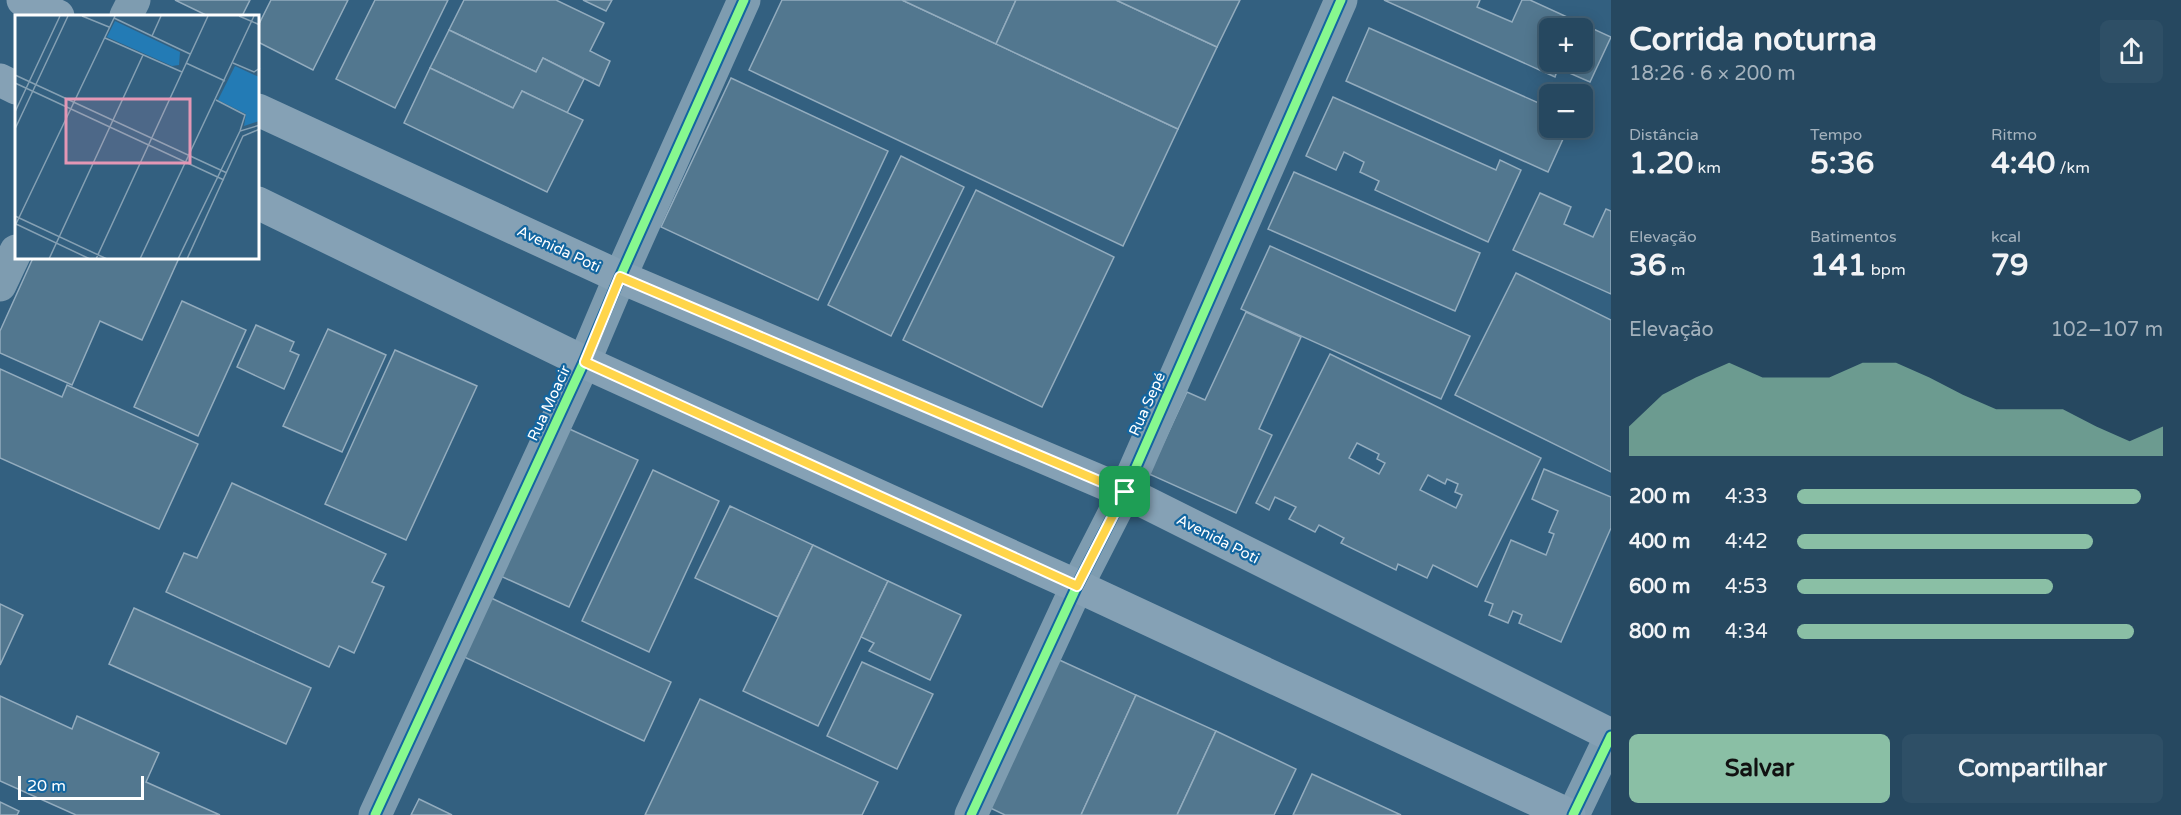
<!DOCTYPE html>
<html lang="pt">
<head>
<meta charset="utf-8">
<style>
	body { margin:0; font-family:"Varela Round",sans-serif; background:#2e4f66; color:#f1f3f6; height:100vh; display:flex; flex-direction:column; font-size:22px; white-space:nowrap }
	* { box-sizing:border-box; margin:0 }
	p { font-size:20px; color:#a4b2bd }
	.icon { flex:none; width:33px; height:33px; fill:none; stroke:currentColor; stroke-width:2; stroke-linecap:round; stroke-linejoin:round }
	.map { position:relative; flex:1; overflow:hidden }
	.drawer { display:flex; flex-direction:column; background:#264860; width:570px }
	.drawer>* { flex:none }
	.controls { position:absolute; left:1539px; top:18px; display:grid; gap:12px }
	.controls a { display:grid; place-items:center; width:54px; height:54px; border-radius:9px; background:#264860; box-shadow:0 3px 15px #0003,0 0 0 2px #426075; font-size:30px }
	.scale { position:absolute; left:18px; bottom:15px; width:126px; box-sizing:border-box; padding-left:6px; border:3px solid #fff; border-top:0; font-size:16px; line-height:21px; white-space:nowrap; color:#fff; -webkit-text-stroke:4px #1366a0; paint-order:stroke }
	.pin { position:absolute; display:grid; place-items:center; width:51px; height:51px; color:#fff; margin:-26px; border-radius:12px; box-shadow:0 3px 9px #0006 }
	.round { display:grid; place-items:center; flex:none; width:63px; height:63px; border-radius:9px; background:#2e4f66 }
	.overview { display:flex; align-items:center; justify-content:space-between; height:102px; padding:0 18px }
	h1 { font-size:33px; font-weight:700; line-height:45px }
	.figures { display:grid; grid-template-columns:repeat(3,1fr); gap:9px; height:102px; padding:6px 18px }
	.figures div { display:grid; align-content:center }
	.figures b { font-size:30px; font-weight:700 }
	.figures small { font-size:16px; font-weight:400 }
	.figures p { font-size:16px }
	.chart { height:168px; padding:12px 18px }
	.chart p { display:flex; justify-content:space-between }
	.chart svg { width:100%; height:108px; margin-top:6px; fill:#8abfa5; opacity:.7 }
	.button { display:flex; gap:12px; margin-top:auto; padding:12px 18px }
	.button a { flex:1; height:69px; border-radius:9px; background:#8abfa5; color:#111; font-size:24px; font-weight:700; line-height:69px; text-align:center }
	.button a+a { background:#2e4f66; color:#f1f3f6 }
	ul { padding:0 18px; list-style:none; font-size:20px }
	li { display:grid; grid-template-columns:96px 72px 1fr; align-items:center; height:45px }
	li i { height:15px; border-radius:8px; background:#8abfa5 }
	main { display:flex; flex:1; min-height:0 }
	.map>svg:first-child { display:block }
</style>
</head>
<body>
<main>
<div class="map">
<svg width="1611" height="815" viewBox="0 0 1611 815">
	<rect width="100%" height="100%" fill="#336080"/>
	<g fill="#52778f" stroke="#93acbe" stroke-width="1.5" fill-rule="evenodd">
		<path d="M175,0H250L242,16H208Z"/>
		<path d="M271,0H348L313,70L258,42V26Z"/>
		<path d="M375,0H448L395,108L336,79Z"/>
		<path d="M464,0H556L604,23L590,51L610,61L599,86L543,58L536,72L449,30Z"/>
		<path d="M583,0H612L606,11Z"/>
		<path d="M782,0H902L1178,129L1123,246L749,70Z"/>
		<path d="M902,0H1016L996,44Z"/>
		<path d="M1016,0H1116L1217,47L1178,129L996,44Z"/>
		<path d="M1116,0H1240L1217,47Z"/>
		<path d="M1384,0H1480L1477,7L1512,22L1522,0H1530L1611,37L1590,82L1558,68L1555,77ZM1550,28H1582V62H1550Z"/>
		<path d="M1369,28L1550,108V128H1568L1548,172L1346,81Z"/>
		<path d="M449,30L536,72L543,58L584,79L567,113L522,91L513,108L430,68Z"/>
		<path d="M430,68L513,108L522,91L583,120L547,192L404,123Z"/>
		<path d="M731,78L888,151L818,300L661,227Z"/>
		<path d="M1333,97L1496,170L1500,160L1521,170L1488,242L1375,190L1379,181L1360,172L1364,162L1344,152L1336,170L1306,156Z"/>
		<path d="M901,156L964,187L891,336L828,305Z"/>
		<path d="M1294,172L1480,253L1455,311L1268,229Z"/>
		<path d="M976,190L1114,257L1042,407L903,340Z"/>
		<path d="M1540,193L1571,207L1564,224L1593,237L1606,209L1611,211V294L1513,250Z"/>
		<path d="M1270,246L1470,336L1441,399L1241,309Z"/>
		<path d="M33,258H179L142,340L100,321L72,385L0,353V331Z"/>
		<path d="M1516,273L1611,320V472L1455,395Z"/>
		<path d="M182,301L246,330L198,436L134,407Z"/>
		<path d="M1246,312L1301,337L1259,429L1272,435L1236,513L1149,474L1187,392L1205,400Z"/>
		<path d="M256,325L294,342L290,351L299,355L284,389L237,367Z"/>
		<path d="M328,329L386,355L342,452L283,426Z"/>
		<path d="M395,350L477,386L406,540L325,504Z"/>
		<path d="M1330,354L1541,458L1477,587L1433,565L1427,578L1398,564L1396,570L1341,543L1344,538L1319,525L1315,532L1289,519L1296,507L1275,497L1269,510L1256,503ZM1357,443L1379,454L1377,459L1385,463L1379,474L1349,458ZM1428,475L1445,484L1447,479L1458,484L1455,492L1462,495L1456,508L1420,490Z"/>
		<path d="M0,369L62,397L67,385L198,444L159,529L0,458Z"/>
		<path d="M565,427L638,460L569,607L496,574Z"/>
		<path d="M1544,469L1611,497V528L1561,642L1519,623L1522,615L1513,611L1508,623L1489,615L1493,604L1485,601L1511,540L1546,555L1554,534L1549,532L1558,511L1532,499Z"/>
		<path d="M653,470L719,501L649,652L582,621Z"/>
		<path d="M232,483L386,554L372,582L384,587L354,653L339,646L329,667L166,592L184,553L197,558Z"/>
		<path d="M730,506L813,545L778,617L695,578Z"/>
		<path d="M813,545L888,581L818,726L743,691Z"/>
		<path d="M888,581L961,615L930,680L869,651L874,643L861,637Z"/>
		<path d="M489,597L671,682L644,741L462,656Z"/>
		<path d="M0,604L23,615L0,665Z"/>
		<path d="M134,608L311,688L286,744L109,664Z"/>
		<path d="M1055,658L1136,695L1081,815H1005L986,806Z"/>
		<path d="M862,662L933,694L897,769L827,736Z"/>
		<path d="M1136,695L1216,731L1177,815H1081Z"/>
		<path d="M0,696L72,729L77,716L159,753L146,782L220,815H76L0,781Z"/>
		<path d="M700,699L878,782L862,815H645Z"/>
		<path d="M1216,731L1296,769L1274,815H1177Z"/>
		<path d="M1312,774L1401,815H1293Z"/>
		<path d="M419,799L452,815H411Z"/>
		<path d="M0,802L19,811L17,815H0Z"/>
	</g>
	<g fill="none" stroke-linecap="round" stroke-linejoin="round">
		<path stroke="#7e9cb0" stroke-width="33" d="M375,815L584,362L620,277L744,0"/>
		<g stroke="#7e9cb0" stroke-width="33">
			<path d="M126,16L134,0"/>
			<path d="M0,285L16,251"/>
			<path d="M971,815L1077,586L1125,492L1341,0"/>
			<path d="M1573,815L1611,736"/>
		</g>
		<g stroke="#85a1b5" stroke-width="33">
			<path d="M23,0L58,16"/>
			<path d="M0,80L16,88"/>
			<path d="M258,110L620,277L1125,492L1611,735"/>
			<path d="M258,203L584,362L1077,586L1569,815"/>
		</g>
		<g stroke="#1366a0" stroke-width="13">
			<g id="cycleway">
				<path d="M375,815L584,362L620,277L744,0"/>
				<path d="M971,815L1077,586L1125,492L1341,0"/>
				<path d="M1573,815L1611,736"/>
			</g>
		</g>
		<use href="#cycleway" stroke="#87f88f" stroke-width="9"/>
	</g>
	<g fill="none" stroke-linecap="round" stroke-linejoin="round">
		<g stroke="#fff" stroke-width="12">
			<path id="route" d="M620,277L1125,492L1077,586L585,362Z"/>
		</g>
		<use href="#route" stroke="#ffd54a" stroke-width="8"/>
	</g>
	<g text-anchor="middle" stroke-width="4.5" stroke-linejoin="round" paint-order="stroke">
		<g font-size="15" fill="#fff" stroke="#1366a0">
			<text transform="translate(559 249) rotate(25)" y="5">Avenida Poti</text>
			<text transform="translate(549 403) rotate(-65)" y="5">Rua Moacir</text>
			<text transform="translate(1147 404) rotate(-66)" y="5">Rua Sepé</text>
			<text transform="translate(1218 539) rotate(27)" y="5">Avenida Poti</text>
		</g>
	</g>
	<g transform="translate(15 15)">
		<rect width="244" height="244" fill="#336080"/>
		<path d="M100,6L165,37L164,50L157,51L92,22ZM220,51L244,62V106L229,111L231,99L203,85Z" fill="#237bb5"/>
		<path fill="none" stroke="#85a0b3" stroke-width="1.5" d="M67,1L94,12M224,1L245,10M99,3L175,39M137,21L146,1M90,23L167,57M171,48L210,66M218,48L239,57L245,53M0,60L212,158M0,68L209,165M201,85L230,100L225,116M0,97L45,1M0,114L53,1M0,201L92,244M1,209L75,244M0,211L100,1M34,244L128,40M81,244L193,1M125,244L239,1M163,244L225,116L245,110M172,244L228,121L245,114"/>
		<path fill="#e497b5" fill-opacity="0.15" stroke="#e497b5" stroke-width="3" d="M51,84H175V148H51Z"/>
		<rect width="244" height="244" fill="none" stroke="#fff" stroke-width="3"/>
	</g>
</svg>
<div class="controls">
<a>+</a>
<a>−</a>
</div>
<div class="scale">20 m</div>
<div class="pin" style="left:1125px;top:492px;background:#1e9e55"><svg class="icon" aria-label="arrive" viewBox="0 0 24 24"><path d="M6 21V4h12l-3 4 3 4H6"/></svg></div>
</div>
<section class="drawer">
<div class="overview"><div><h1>Corrida noturna</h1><p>18:26 · 6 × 200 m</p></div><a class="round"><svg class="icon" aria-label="share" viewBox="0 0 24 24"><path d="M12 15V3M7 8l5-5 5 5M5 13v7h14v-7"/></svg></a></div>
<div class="figures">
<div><p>Distância</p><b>1.20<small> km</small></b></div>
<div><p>Tempo</p><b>5:36</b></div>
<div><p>Ritmo</p><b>4:40<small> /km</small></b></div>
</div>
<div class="figures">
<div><p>Elevação</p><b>36<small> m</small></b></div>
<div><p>Batimentos</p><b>141<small> bpm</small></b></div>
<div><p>kcal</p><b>79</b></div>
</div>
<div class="chart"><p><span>Elevação</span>102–107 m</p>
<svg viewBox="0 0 160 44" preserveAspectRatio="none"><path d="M0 44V32L10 19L20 12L30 6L40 12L50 12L60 12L70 6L80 6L90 12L100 19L110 25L120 25L130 25L140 32L150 38L160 32V44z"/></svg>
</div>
<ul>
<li><b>200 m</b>4:33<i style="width:94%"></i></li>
<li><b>400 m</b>4:42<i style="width:81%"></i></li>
<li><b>600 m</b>4:53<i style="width:70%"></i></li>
<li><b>800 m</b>4:34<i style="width:92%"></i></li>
</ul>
<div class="button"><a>Salvar</a><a>Compartilhar</a></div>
</section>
</main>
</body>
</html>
